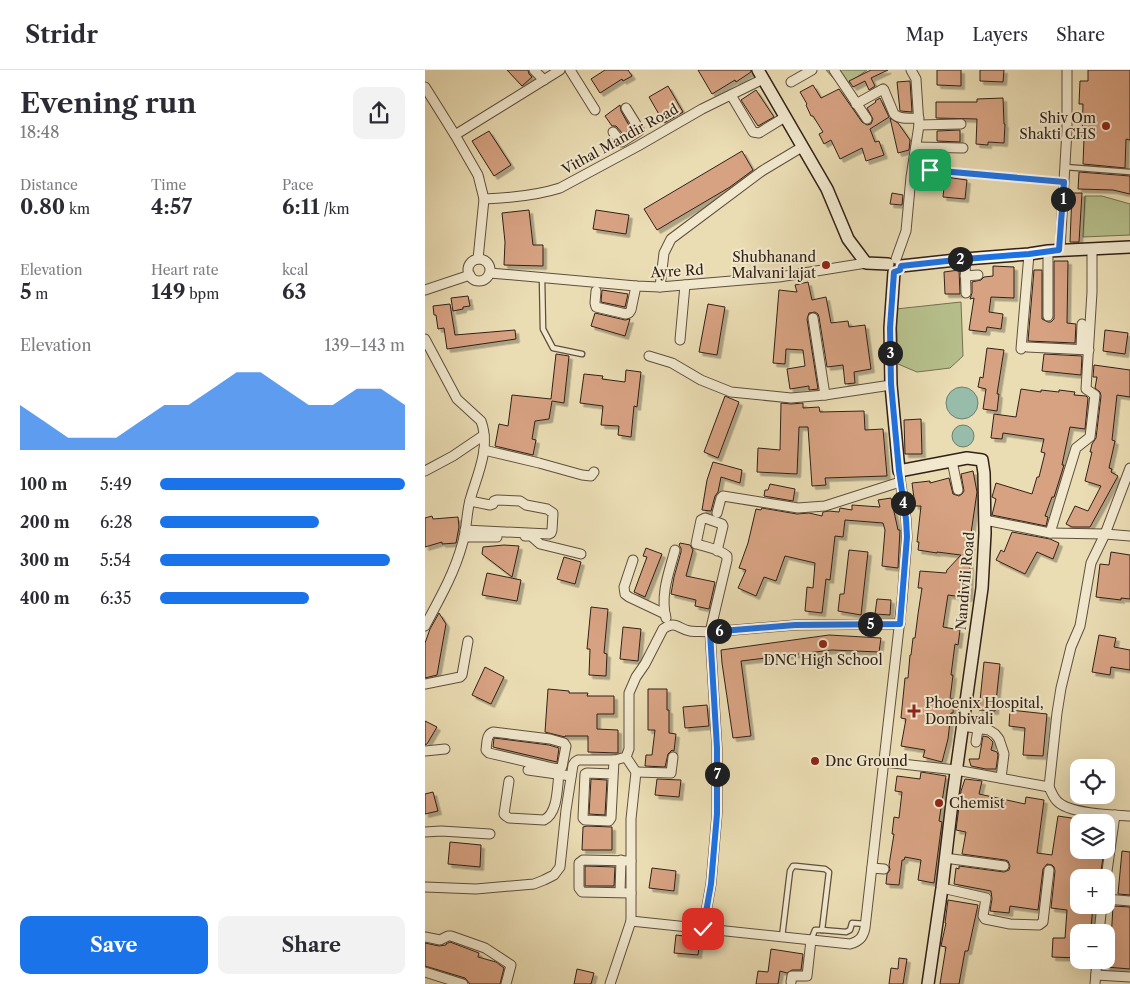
<!DOCTYPE html>
<html lang="en">
<head>
<meta charset="utf-8">
<style>
	body { margin:0; font-family:"Libre Caslon Text",serif; background:#f2f2f3; color:#2b2b33; height:100vh; display:flex; flex-direction:column; font-size:19px; white-space:nowrap }
	* { box-sizing:border-box; margin:0 }
	p { font-size:16px; color:#7c7c81 }
	.icon { flex:none; width:28px; height:28px; fill:none; stroke:currentColor; stroke-width:2; stroke-linecap:round; stroke-linejoin:round }
	.map { position:relative; flex:1; overflow:hidden }
	.drawer { display:flex; flex-direction:column; background:#fff; width:425px }
	.drawer>* { flex:none }
	.fabs { position:absolute; left:645px; top:689px; display:grid; gap:10px }
	.fabs a { display:grid; place-items:center; width:45px; height:45px; border-radius:10px; background:#fff; box-shadow:0 5px 20px #0002; font-size:25px }
	.pin { position:absolute; display:grid; place-items:center; width:42px; height:42px; color:#fff; margin:-21px; border-radius:10px; box-shadow:0 2px 8px #0006 }
	.km { position:absolute; width:25px; height:25px; margin:-12px; border-radius:50%; background:#222; color:#fff; font-size:14px; line-height:25px; text-align:center }
	.round { display:grid; place-items:center; flex:none; width:52px; height:52px; border-radius:10px; background:#f2f2f3 }
	.summary { display:flex; align-items:center; justify-content:space-between; height:85px; padding:0 20px }
	h1 { font-size:28px; font-weight:700; line-height:38px }
	.stats { display:grid; grid-template-columns:repeat(3,1fr); gap:8px; height:85px; padding:5px 20px }
	.stats div { display:grid; align-content:center }
	.stats b { font-size:21px; font-weight:700 }
	.stats small { font-size:14px; font-weight:400 }
	.stats p { font-size:14px }
	.chart { height:140px; padding:10px 20px }
	.chart p { display:flex; justify-content:space-between }
	.chart svg { width:100%; height:90px; margin-top:5px; fill:#1a73e8; opacity:.7 }
	.primary-button { display:flex; gap:10px; margin-top:auto; padding:10px 20px }
	.primary-button a { flex:1; height:58px; border-radius:10px; background:#1a73e8; color:#fff; font-size:20px; font-weight:700; line-height:58px; text-align:center }
	.primary-button a+a { background:#f2f2f3; color:#2b2b33 }
	ul { padding:0 20px; list-style:none; font-size:16px }
	li { display:grid; grid-template-columns:80px 60px 1fr; align-items:center; height:38px }
	li i { height:12px; border-radius:6px; background:#1a73e8 }
	header { display:flex; align-items:center; gap:30px; box-sizing:border-box; height:70px; padding:0 25px; background:#fff; border-bottom:1px solid #e1e1e2 }
	header strong { font-size:24px }
	nav { display:flex; gap:28px; margin-inline-start:auto; font-size:18px }
	main { display:flex; flex:1; min-height:0 }
	.map>svg:first-child { display:block }
</style>
</head>
<body>
<header>
<strong>Stridr</strong>
<nav><a>Map</a><a>Layers</a><a>Share</a></nav>
</header>
<main>
<section class="drawer">
<div class="summary"><div><h1>Evening run</h1><p>18:48</p></div><a class="round"><svg class="icon" aria-label="share" viewBox="0 0 24 24"><path d="M12 15V3M7 8l5-5 5 5M5 13v7h14v-7"/></svg></a></div>
<div class="stats">
<div><p>Distance</p><b>0.80<small> km</small></b></div>
<div><p>Time</p><b>4:57</b></div>
<div><p>Pace</p><b>6:11<small> /km</small></b></div>
</div>
<div class="stats">
<div><p>Elevation</p><b>5<small> m</small></b></div>
<div><p>Heart rate</p><b>149<small> bpm</small></b></div>
<div><p>kcal</p><b>63</b></div>
</div>
<div class="chart"><p><span>Elevation</span>139–143 m</p>
<svg viewBox="0 0 160 44" preserveAspectRatio="none"><path d="M0 44V22L10 30L20 38L30 38L40 38L50 30L60 22L70 22L80 14L90 6L100 6L110 14L120 22L130 22L140 14L150 14L160 22V44z"/></svg>
</div>
<ul>
<li><b>100 m</b>5:49<i style="width:100%"></i></li>
<li><b>200 m</b>6:28<i style="width:65%"></i></li>
<li><b>300 m</b>5:54<i style="width:94%"></i></li>
<li><b>400 m</b>6:35<i style="width:61%"></i></li>
</ul>
<div class="primary-button"><a>Save</a><a>Share</a></div>
</section>
<div class="map">
<svg width="705" height="914" viewBox="0 0 705 914">
	<defs>
		<filter id="shadow"><feDropShadow dx="3.5" dy="3.5" stdDeviation="0" flood-color="#0004"/></filter>
	</defs>
	<rect width="100%" height="100%" fill="#eadcb3"/>
	<filter id="stains"><feTurbulence type="fractalNoise" baseFrequency=".004" numOctaves="4"/><feColorMatrix values="0 0 0 0 .2 0 0 0 0 .09 0 0 0 0 .02 0 0 0 .5 -.17"/></filter>
	<radialGradient id="worn" r=".72"><stop offset=".6" stop-color="#630" stop-opacity="0"/><stop offset="1" stop-color="#630" stop-opacity=".3"/></radialGradient>
	<g fill="#b6c08c" stroke="#747052">
		<path d="M401,0H442L417,18Z"/>
		<path d="M660,126H677L705,134V165L658,167Z"/>
		<path d="M536,232L538,286L525,298L492,302L473,294L471,239Z"/>
	</g>
	<g fill="#98bcaa" stroke="#6f7e6f">
		<circle cx="537" cy="333" r="16"/>
		<circle cx="538" cy="366" r="11"/>
	</g>
	<g fill="#d7a282" stroke="#312017" filter="url(#shadow)">
		<path d="M82,0H103L104,4L107,7L97,16Z"/>
		<path d="M180,0H203L207,6L198,11L197,9L175,23L166,9Z"/>
		<path d="M273,0H326V2L311,12L310,10L287,24Z"/>
		<path d="M446,0H463L446,8L450,16L444,20L440,11L428,17L424,11Z"/>
		<path d="M512,0H536V16L512,15Z"/>
		<path d="M555,0H579L578,12L555,11Z"/>
		<path d="M663,0H705V70L701,69L700,98L658,94L659,68H657L658,34H654L655,11H663Z"/>
		<path d="M485,11L487,42L476,41H475L472,12Z"/>
		<path d="M388,15L396,28L414,19L437,52L442,55L446,54L448,49L442,38L451,32L450,31L455,28L464,47L445,59L450,72L454,71L459,85L441,91L437,78L415,89L406,70L399,74L394,64L398,62L388,46H386L381,35L382,34L375,22Z"/>
		<path d="M243,16L258,42L239,53L224,27Z"/>
		<path d="M331,20L349,47L333,56L316,30Z"/>
		<path d="M578,28L579,54H580L579,73L563,72V75L551,74L552,49L511,48V32H552V29Z"/>
		<path d="M195,35L196,41L206,59L198,64L191,56H187L180,46Z"/>
		<path d="M465,48L473,53L485,70L484,80L473,83Z"/>
		<path d="M535,60V72L512,71V61Z"/>
		<path d="M64,61L86,95L69,106L47,71Z"/>
		<path d="M317,81L328,100L305,117L232,160L219,139Z"/>
		<path d="M654,102L705,106V124L688,120L653,119Z"/>
		<path d="M520,107L542,110L540,129L518,127Z"/>
		<path d="M467,123L478,125L477,135L465,134Z"/>
		<path d="M647,123H657L654,172H645Z"/>
		<path d="M104,140L108,175H118V196L79,195L80,172L77,143Z"/>
		<path d="M171,140L204,145L201,164L168,159Z"/>
		<path d="M629,191H643L642,253L651,254L650,273L603,271L609,200H617V249L623,252H626L629,249Z"/>
		<path d="M568,196L589,197V228L566,227L564,242L578,244L576,259L562,257L561,262L544,260L549,228L545,229L547,223V212L556,210L559,207L568,206Z"/>
		<path d="M534,200L535,224H520L519,202Z"/>
		<path d="M383,212L387,230L401,227L406,253L423,251L424,257L440,255L446,299L429,302L430,313L420,314L418,295L402,297L394,247L393,244L390,242L384,243L382,249L393,319L384,320V316L365,319L362,299L380,296L378,280L361,279L360,294L348,293L354,220L372,222L370,215Z"/>
		<path d="M177,220L203,224L200,237L176,232Z"/>
		<path d="M43,226L45,236L38,237V239L28,241L26,228Z"/>
		<path d="M25,234L30,265L90,260L91,269L22,279L19,258L13,259L11,245H9L8,236Z"/>
		<path d="M283,234L300,237L292,285L274,282Z"/>
		<path d="M170,243L200,250L205,249L200,266L166,256Z"/>
		<path d="M680,260L703,263L700,284L678,281Z"/>
		<path d="M562,278L579,280L572,324H574L572,341L558,339L561,319L553,317L555,307L558,308Z"/>
		<path d="M131,284L144,286L139,333L127,331L124,349L110,351L107,369L111,370L108,385L70,376L74,354L83,356L87,325L126,329Z"/>
		<path d="M619,284L657,286L656,305L617,301Z"/>
		<path d="M669,295L705,300V327L692,325L687,370L690,371L684,398L687,399L686,402L693,406L665,457H647L641,454L650,436L663,441L676,416L660,411L667,382H665L667,374L671,368L676,326L675,322L670,318L672,307H668Z"/>
		<path d="M201,300L216,302L212,337L209,336L206,367L193,365L194,356L176,355L178,336L155,333L159,304L178,306L177,309L200,312Z"/>
		<path d="M596,319L616,322V320L634,322V320L650,322L649,325L661,326L663,328L660,359L645,357L637,395H639L629,427H627L620,446L623,447L621,456L567,445L571,429L567,427L571,413L607,424L612,407H614L620,383L616,382L619,369L578,363L577,369L566,368L569,344L591,347Z"/>
		<path d="M300,326L314,332L293,388L279,382Z"/>
		<path d="M356,333L366,334L378,333V338L394,337L395,342L439,341L440,360L458,359L462,406L400,408L401,415L387,416L383,357H374L372,404L332,402L333,378L355,380Z"/>
		<path d="M496,349L497,384H480L479,350Z"/>
		<path d="M288,392L317,400L315,413L296,407L293,422L290,426L286,441L277,440L282,410Z"/>
		<path d="M548,401L552,422L544,477L546,475L544,489L545,498L544,528L523,525L518,557L535,560L533,575L530,574L526,605H528L525,629H529L528,643H526L523,669L517,692L498,687L500,680L476,676L481,649L476,648L480,608H483L485,585H486L488,568H490L493,544L497,518H493L495,501L521,503L522,500L536,485L512,482V483L493,480L494,472H492L496,436H490L487,413L505,411V413L524,408L528,424L534,426L537,424L539,421L536,404Z"/>
		<path d="M345,414L370,419L368,431L339,426L340,420H343Z"/>
		<path d="M466,428L473,460H475L473,498L457,496L460,460L458,453L420,450L418,467L410,466L405,510L401,509L397,543L380,541L382,517L388,518L390,493L360,486L351,511L339,507L331,526L313,518L321,500L314,498L323,473L331,439L336,440L337,438L372,444L384,443L397,446L398,442L404,441L414,442L415,438L427,440V435L455,437L453,430Z"/>
		<path d="M7,446L8,449L33,447L34,457L31,473L17,474V472L0,477V448Z"/>
		<path d="M587,462L625,469L634,473L628,489L612,482L600,504L571,490L576,480L579,482Z"/>
		<path d="M255,473L265,475L268,480L261,506L290,512L284,539L270,536L271,530L246,524L249,507L256,482V478L254,475Z"/>
		<path d="M79,475L94,476L87,507L57,484L58,477Z"/>
		<path d="M221,478L237,484L220,527L209,522L222,487L218,486Z"/>
		<path d="M424,480L443,482L436,545L413,541L415,524H419Z"/>
		<path d="M686,482L705,485V529L696,528V530L671,527L675,494L684,495Z"/>
		<path d="M139,487L156,492L150,514L132,509Z"/>
		<path d="M62,503L96,510L92,531L57,525Z"/>
		<path d="M452,529L466,530L465,545L450,544Z"/>
		<path d="M166,537L183,539L179,583L182,584L181,606L164,605L165,579H162Z"/>
		<path d="M14,543L21,554L12,605L0,608V573L5,559Z"/>
		<path d="M198,557L216,559L213,591L195,589Z"/>
		<path d="M404,565L456,568L454,582L407,580L316,591L326,666L308,668L297,593L296,580Z"/>
		<path d="M674,565L691,568L689,577L705,580V600L686,597L685,605L667,602Z"/>
		<path d="M559,592L575,594L570,641L554,640Z"/>
		<path d="M60,597L79,607L66,634L47,625Z"/>
		<path d="M123,619L144,621V623H163L162,626H189V644H172V659L193,660V683L163,682V666H140V667L120,662Z"/>
		<path d="M223,619H242V640H244V663L251,664L249,681L247,680L243,684L240,697L220,696L221,685H227L230,660H223Z"/>
		<path d="M282,635L284,656L260,658L258,637Z"/>
		<path d="M585,640L622,644L618,686L598,685L600,658L584,656Z"/>
		<path d="M0,651L12,657L2,674L0,675Z"/>
		<path d="M558,666L563,667L568,672L566,680L572,682L573,685L571,699H561L546,696L544,689H554Z"/>
		<path d="M69,668L124,675L134,678L132,692L68,677Z"/>
		<path d="M496,702L521,706L514,751L517,752L509,813L493,810L496,790L480,787L479,790H477L474,815L461,814L462,804L465,800L464,795L469,764H467L469,747L474,748L477,722L470,721L472,706L495,709Z"/>
		<path d="M166,709L182,710L180,745L164,744Z"/>
		<path d="M232,709L256,710L254,727L230,725Z"/>
		<path d="M540,709L557,711L554,724L600,734L601,727L619,730L612,783L627,785L633,746L653,749L649,777L654,778V780H679L675,808H654V835H668L666,859L654,857V888L627,887L628,868H640L642,840L626,838L630,801L629,797L627,795L622,794L618,799L613,840L585,836L584,843L565,841L567,829L566,821L529,814L531,798L534,799V796L579,802L584,800L585,796L583,791L580,790L537,784L541,762L531,760L536,721Z"/>
		<path d="M8,722L13,741L0,744V724Z"/>
		<path d="M162,756L187,757V780H157L158,757Z"/>
		<path d="M25,772L56,775L55,797L23,794Z"/>
		<path d="M697,781L705,782V825L693,824Z"/>
		<path d="M160,796L190,797L189,816H160Z"/>
		<path d="M227,798L251,801L249,821L224,818Z"/>
		<path d="M523,830L553,835L543,881H540L534,914H515L521,877L516,876L521,853H520Z"/>
		<path d="M688,836L705,837V899L681,897L684,870H686Z"/>
		<path d="M251,865L275,868L273,885L249,883Z"/>
		<path d="M25,872L54,883L53,887L71,892L79,898L75,914H45L40,908L0,896V873L14,876L21,875V874Z"/>
		<path d="M346,879L378,884L376,900H367L362,903L355,901L353,914H331L333,901L343,902Z"/>
		<path d="M474,888L482,889L478,914H464L466,898L473,899Z"/>
		<path d="M152,899L169,903L166,914H149Z"/>
	</g>
	<g fill="none" stroke-linecap="round" stroke-linejoin="round">
		<g stroke="#5f4f3e" stroke-width="7">
			<g id="lane">
				<path d="M640,97L705,102"/>
				<path d="M505,100L639,112"/>
				<path d="M117,207L118,259L128,278L157,284"/>
				<path d="M397,860L421,862L425,860L427,853L441,854"/>
				<path d="M357,867L365,801L368,796H371L400,799L404,802L397,860H390L386,870"/>
			</g>
		</g>
		<g stroke="#5f4f3e" stroke-width="11">
			<g id="street">
				<path d="M109,0L119,10"/>
				<path d="M145,0L170,40"/>
				<path d="M409,0L442,49"/>
				<path d="M366,12L387,0"/>
				<path d="M0,17L30,65L53,105L59,129L53,189"/>
				<path d="M306,25L328,62L334,63L360,47"/>
				<path d="M431,34L458,19L459,20L469,44C475,50 485,48 494,48"/>
				<path d="M494,55L536,54"/>
				<path d="M188,62L195,71L197,72L214,61V59L201,38"/>
				<path d="M30,65L135,0"/>
				<path d="M491,77L538,78"/>
				<path d="M59,129C85,128 110,126 135,118L213,76L277,39L338,9"/>
				<path d="M635,180L642,60V0"/>
				<path d="M471,189L481,161L486,107L494,55L491,9L486,0"/>
				<path d="M540,189L541,223"/>
				<circle cx="54" cy="200" r="11"/>
				<path d="M65,203L211,216L235,217L354,207L441,193"/>
				<path d="M540,206L553,205"/>
				<path d="M235,217L239,183L246,169L337,101L377,77"/>
				<path d="M0,220L45,205"/>
				<path d="M171,221L170,233L171,237L201,244L204,243L206,240L211,216"/>
				<path d="M623,246V181"/>
				<path d="M388,248L400,325"/>
				<path d="M0,269L32,329L56,351C66,378 52,405 45,430C41,445 42,461 37,475C29,504 14,530 0,556"/>
				<path d="M255,270L260,215"/>
				<path d="M602,277L664,280"/>
				<path d="M596,279L604,184"/>
				<path d="M656,279L657,254"/>
				<path d="M224,286L247,293L276,310L306,322L366,328L400,325L466,315"/>
				<path d="M59,380L114,393L157,405L166,406L169,402"/>
				<path d="M527,391L533,420"/>
				<path d="M0,401L28,386L59,365"/>
				<path d="M292,443L296,428L298,426L373,438L400,436L475,412"/>
				<path d="M560,450L625,463L651,378L665,367L670,325L661,319L667,222V179"/>
				<path d="M40,460L124,464L126,463L127,460L128,443L122,439L101,435L95,431L72,430L69,431L68,434L65,435L45,431"/>
				<path d="M625,463L680,464L705,466"/>
				<path d="M100,466H106L115,474L156,484"/>
				<path d="M39,467H72"/>
				<path d="M208,490L199,517L200,524L204,527L240,544"/>
				<path d="M241,548C235,525 244,502 250,480"/>
				<path d="M0,614L35,607L37,605L43,571"/>
				<path d="M537,656L564,660L570,664L574,669L579,684L576,708"/>
				<path d="M68,662L125,669L139,673L141,676L137,697L132,699L64,683L61,680C62,674 61,664 68,662Z"/>
				<path d="M551,672L553,659"/>
				<path d="M0,681L20,679"/>
				<path d="M459,692L531,700L624,717C626,721 628,727 632,731C644,744 687,745 705,746"/>
				<path d="M103,700L146,706"/>
				<path d="M211,702L246,703L248,687"/>
				<path d="M188,704L162,703L160,704L158,748L160,750L184,751L186,748L189,690"/>
				<path d="M84,711L79,744L81,746L84,748L119,750C133,743 132,718 134,704"/>
				<path d="M624,717L632,643L636,618L646,577L655,556L666,493L680,464L705,398"/>
				<path d="M0,762L16,761L65,764"/>
				<path d="M520,788L579,796"/>
				<path d="M206,791L158,790L154,793V818L157,822L206,823"/>
				<path d="M447,798L459,799"/>
				<path d="M681,808L690,745"/>
				<path d="M0,817L51,819L109,814L119,810L129,805L135,797L141,740L148,695L150,692L153,690H190L201,687L204,679V623L211,607L220,594L238,559C251,550 253,559 265,561C271,562 279,561 285,562L302,490V486C295,479 281,477 272,474H271L276,450L280,448L297,454L298,456L292,481"/>
				<path d="M517,818L561,828L558,846L560,849L585,854L614,855L618,852L624,800"/>
				<path d="M195,822L196,790"/>
				<path d="M681,829L705,831"/>
				<path d="M206,851L425,874C435,871 438,867 440,858L477,531L482,467L481,449L474,401"/>
				<path d="M278,859L286,814L292,744V678L285,562L370,555L475,554"/>
				<path d="M674,862L677,835"/>
				<path d="M0,867L15,870L23,866H26L60,878L86,895L81,914"/>
				<path d="M0,902L38,914"/>
				<path d="M671,905L705,907"/>
				<path d="M366,912L367,906H382L386,870"/>
				<path d="M185,914L206,851V749L211,702L201,687"/>
				<path d="M670,914L672,890"/>
			</g>
		</g>
		<g stroke="#312017" stroke-width="14">
			<g id="secondary">
				<path d="M333,0L402,119L423,169L441,193L463,194"/>
				<path d="M476,196L540,189L604,184L623,181L705,177"/>
				<path d="M469,202L465,258L466,315L474,401L542,388L557,390L559,403L560,463L557,518L528,724L517,818L503,914"/>
			</g>
		</g>
		<use href="#lane" stroke="#f1e8ce" stroke-width="4.5"/>
		<use href="#street" stroke="#f1e8ce" stroke-width="9"/>
		<use href="#secondary" stroke="#f1e8ce" stroke-width="11"/>
	</g>
	<g fill="none" stroke-linecap="round" stroke-linejoin="round">
		<g stroke="#fff" stroke-width="10">
			<path id="route" d="M278,859L286,814L292,744V678L285,562L370,555L475,554L482,467L481,449L474,401L466,314L465,258L469,202L475,200L476,196L540,189L604,184L634,180L639,112L505,100"/>
		</g>
		<use href="#route" stroke="#1a73e8" stroke-width="6"/>
	</g>
	<g fill="#8f2418" stroke="#f1e8ce" stroke-width="2">
		<circle cx="681" cy="56" r="5"/>
		<circle cx="401" cy="195" r="5"/>
		<circle cx="398" cy="574" r="5"/>
		<path d="M486.5 633.5h5v5h5v5h-5v5h-5v-5h-5v-5h5z"/>
		<circle cx="390" cy="691" r="5"/>
		<circle cx="514" cy="733" r="5"/>
	</g>
	<g text-anchor="middle" stroke-width="4" stroke-linejoin="round" paint-order="stroke">
		<g font-size="14" fill="#312017" stroke="#f1e8ce" text-anchor="start">
			<text x="671" y="53" text-anchor="end">Shiv Om<tspan x="671" dy="16">Shakti CHS</tspan></text>
			<text x="391" y="192" text-anchor="end">Shubhanand<tspan x="391" dy="16">Malvani lajat</tspan></text>
			<text x="398" y="595" text-anchor="middle">DNC High School</text>
			<text x="500" y="638">Phoenix Hospital,<tspan x="500" dy="16">Dombivali</tspan></text>
			<text x="400" y="696">Dnc Ground</text>
			<text x="524" y="738">Chemist</text>
		</g>
		<g font-size="14" fill="#312017" stroke="#f1e8ce">
			<text transform="translate(195 69) rotate(-29)" y="5">Vithal Mandir Road</text>
			<text transform="translate(252 201) rotate(-3)" y="5">Ayre Rd</text>
			<text transform="translate(540 511) rotate(-85)" y="5">Nandivili Road</text>
		</g>
	</g>
	<rect width="100%" height="100%" filter="url(#stains)"/>
	<rect width="100%" height="100%" fill="url(#worn)"/>
</svg>
<div class="fabs">
<a><svg class="icon" aria-label="locate" viewBox="0 0 24 24"><circle cx="12" cy="12" r="6"/><path d="M12 2v4M12 18v4M2 12h4M18 12h4"/></svg></a>
<a><svg class="icon" aria-label="layers" viewBox="0 0 24 24"><path d="M12 4l9 5-9 5-9-5zM3 14l9 5 9-5"/></svg></a>
<a>+</a>
<a>−</a>
</div>
<div class="pin" style="left:505px;top:100px;background:#1e9e55"><svg class="icon" aria-label="arrive" viewBox="0 0 24 24"><path d="M6 21V4h12l-3 4 3 4H6"/></svg></div>
<div class="pin" style="left:278px;top:859px;background:#d93025"><svg class="icon" aria-label="check" viewBox="0 0 24 24"><path d="M5 12l5 5 9-10"/></svg></div>
<b class="km" style="left:638px;top:129px">1</b>
<b class="km" style="left:535px;top:189px">2</b>
<b class="km" style="left:465px;top:283px">3</b>
<b class="km" style="left:478px;top:433px">4</b>
<b class="km" style="left:445px;top:554px">5</b>
<b class="km" style="left:294px;top:561px">6</b>
<b class="km" style="left:292px;top:704px">7</b>
</div>
</main>
</body>
</html>
